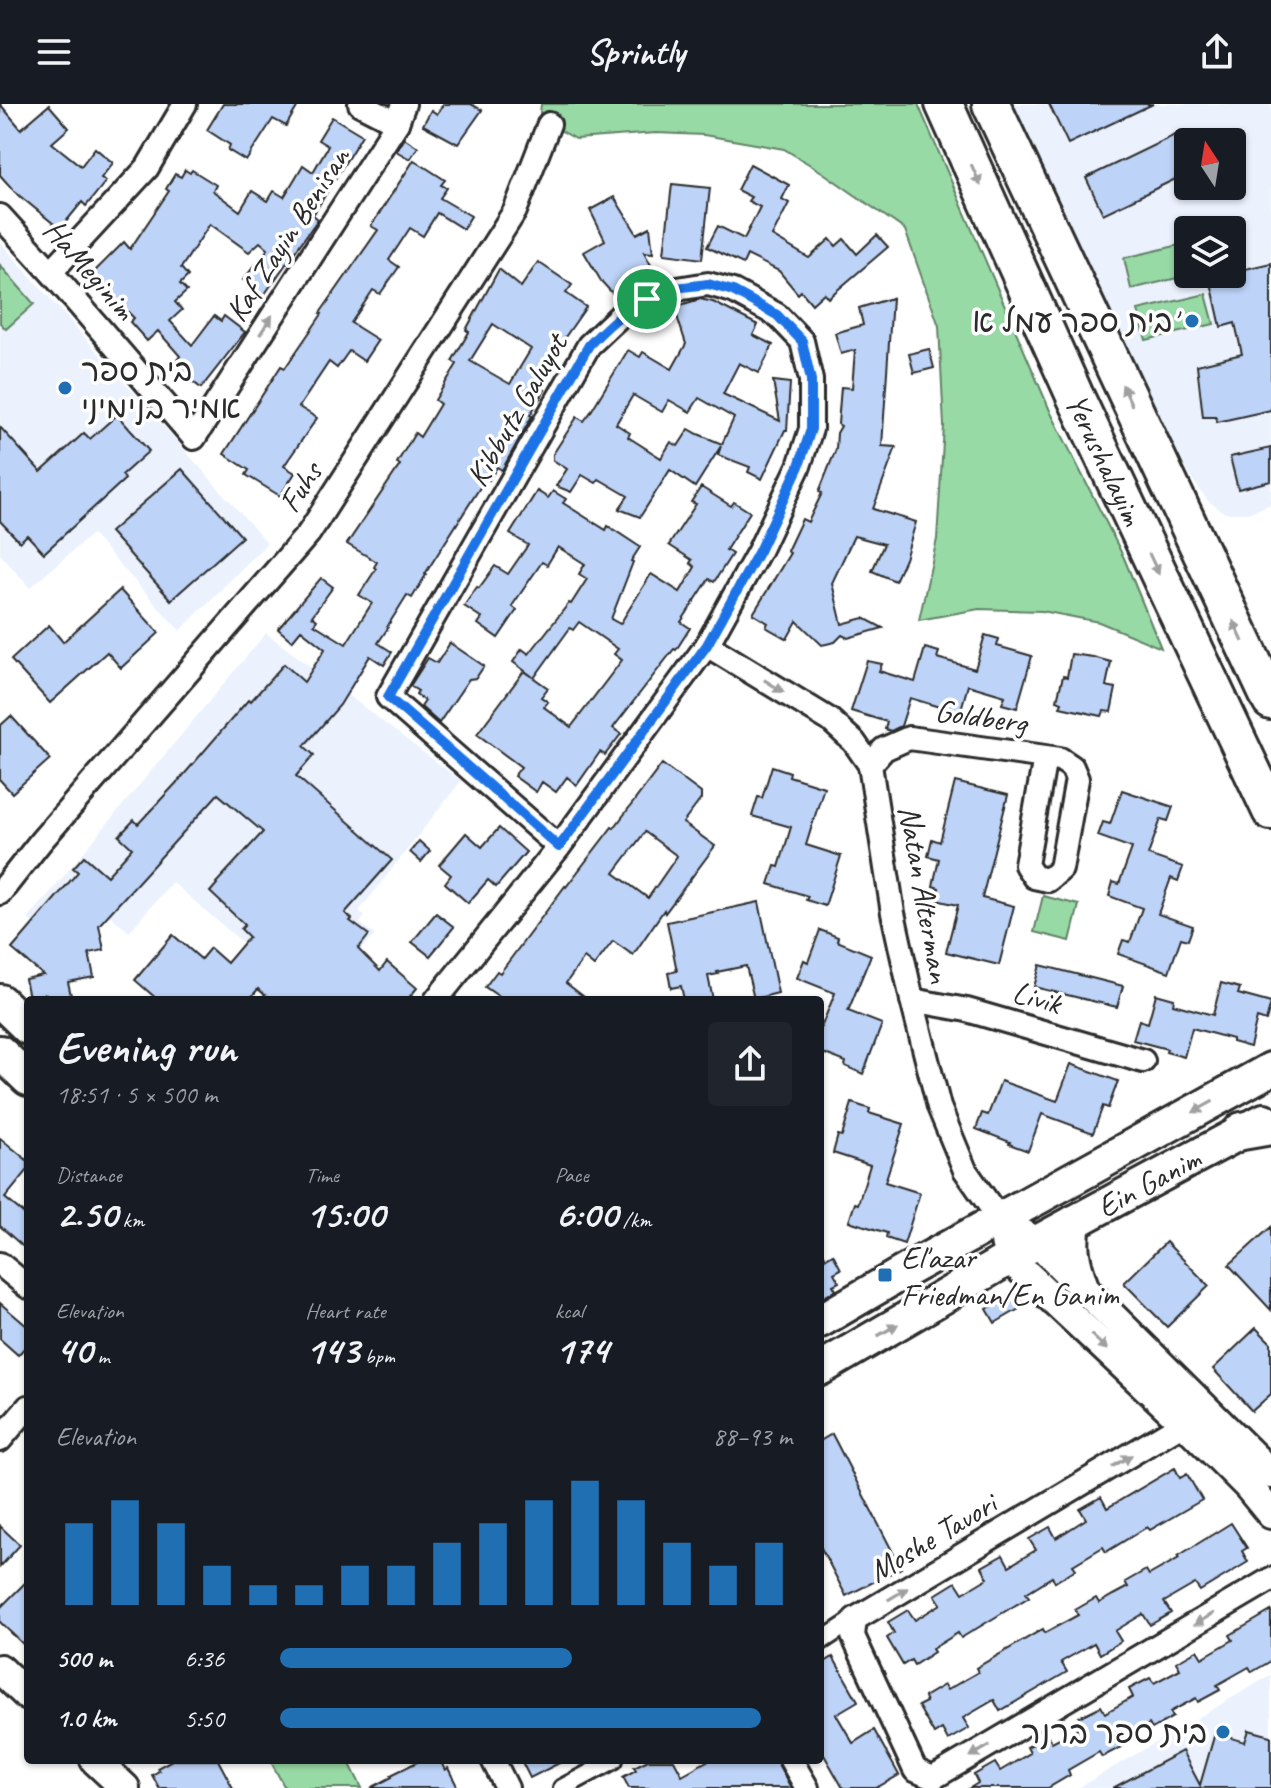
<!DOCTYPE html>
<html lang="en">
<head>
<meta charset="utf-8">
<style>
	body { margin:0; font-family:Caveat,"Playpen Sans Hebrew",sans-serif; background:#20242c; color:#f1f3f6; height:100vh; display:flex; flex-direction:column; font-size:30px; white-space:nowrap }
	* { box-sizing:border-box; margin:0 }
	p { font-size:26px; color:#9ea1a6 }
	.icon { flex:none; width:44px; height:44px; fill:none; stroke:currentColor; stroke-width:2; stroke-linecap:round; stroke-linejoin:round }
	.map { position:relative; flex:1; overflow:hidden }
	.panel { position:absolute; left:24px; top:892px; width:800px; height:768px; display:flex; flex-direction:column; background:#171b24; border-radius:8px; box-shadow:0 2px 6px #0004 }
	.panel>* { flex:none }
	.needle { width:52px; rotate:348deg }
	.fabs { position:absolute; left:1174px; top:24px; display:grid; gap:16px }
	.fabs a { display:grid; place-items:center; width:72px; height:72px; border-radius:8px; background:#171b24; box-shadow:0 2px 6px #0004; font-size:40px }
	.pin { position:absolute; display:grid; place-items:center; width:68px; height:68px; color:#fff; margin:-34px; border:4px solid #fff; border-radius:50%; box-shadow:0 2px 8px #0007 }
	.round { display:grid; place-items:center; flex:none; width:84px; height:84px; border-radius:8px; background:#20242c }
	.overview { display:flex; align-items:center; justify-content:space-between; height:136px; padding:0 32px }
	h1 { font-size:44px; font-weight:600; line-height:60px }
	.metrics { display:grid; grid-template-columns:repeat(3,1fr); gap:12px; height:136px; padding:8px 32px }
	.metrics div { display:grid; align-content:center }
	.metrics b { font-size:40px; font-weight:600 }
	.metrics small { font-size:22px; font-weight:400 }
	.metrics p { font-size:22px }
	.chart { height:224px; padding:16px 32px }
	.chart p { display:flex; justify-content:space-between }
	.chart svg { width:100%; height:144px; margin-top:8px; stroke:#1f6fb2; stroke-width:6 }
	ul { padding:0 32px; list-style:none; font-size:26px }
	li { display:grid; grid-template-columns:128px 96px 1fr; align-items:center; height:60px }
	li i { height:20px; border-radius:10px; background:#1f6fb2 }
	header { display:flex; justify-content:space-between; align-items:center; height:104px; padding:0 32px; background:#171b24; font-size:36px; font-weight:600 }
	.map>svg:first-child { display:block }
</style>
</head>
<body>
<header><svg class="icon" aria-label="menu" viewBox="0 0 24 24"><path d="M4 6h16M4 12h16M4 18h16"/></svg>Sprintly<svg class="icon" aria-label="share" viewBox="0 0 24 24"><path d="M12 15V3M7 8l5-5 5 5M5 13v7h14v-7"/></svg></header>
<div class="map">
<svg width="1271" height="1684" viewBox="0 0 1271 1684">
	<rect width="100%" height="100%" fill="#fff"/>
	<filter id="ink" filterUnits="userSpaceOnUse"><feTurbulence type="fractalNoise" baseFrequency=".0125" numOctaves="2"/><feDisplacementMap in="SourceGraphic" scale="16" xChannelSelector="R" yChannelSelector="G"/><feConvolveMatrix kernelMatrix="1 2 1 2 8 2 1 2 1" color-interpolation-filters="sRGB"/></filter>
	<g filter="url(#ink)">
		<g fill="#ebf2fd" fill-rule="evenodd">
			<path d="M1014,0H1271V400L1248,409H1225L1208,397L1190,372L1135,264ZM1188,38H1232V82H1188ZM1188,126H1232V170H1188Z"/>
			<path d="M0,138L267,439L180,527L92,430L30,484L0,450Z"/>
			<path d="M266,529L461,677L359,807L365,812L360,819L375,831L333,874L277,868L172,778L129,828L85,790L49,833L28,815Z"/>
			<path d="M1271,1571V1684H1078Z"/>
		</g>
		<g fill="#98daa5" stroke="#628268" stroke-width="2">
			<path d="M541,0H918L1051,309L1124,454L1161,544L1099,518L1042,507L979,505L919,516L937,435L944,322L939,222L905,126L822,68L784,45L704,31L656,29L576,35L549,20L540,9Z"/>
			<path d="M1188,139V170H1194L1131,185L1124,154Z"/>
			<path d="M0,161L34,200L6,225L0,219Z"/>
			<path d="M1206,190L1214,220L1146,236L1138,206Z"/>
			<path d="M1043,792L1079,801L1070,837L1034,828Z"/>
			<path d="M270,1656H348L362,1684H285Z"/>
		</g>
		<g fill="#bdd3f7" stroke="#2b2b2b" stroke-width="2" fill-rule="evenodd">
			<path d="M0,0L21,25L49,1L69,24L52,39L81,62L95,44L113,59L101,74L106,77L86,102L82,98L60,125L15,88L0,71Z"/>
			<path d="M223,0H299L286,22L273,15L246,57L228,46L230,41L207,26Z"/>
			<path d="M443,0H471L482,6L458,40L423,21L431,6L437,10Z"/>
			<path d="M1049,0H1153L1068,40Z"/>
			<path d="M332,13L362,31L313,111L318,115L262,194L248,185L251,181L243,176L268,145L260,138L249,148L210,120L181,164L188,172L180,180L187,187L175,198L182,206L170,217L192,241L214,212L221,217L224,212L245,228L201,284L172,262L180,252L158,227L147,237L130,218L134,214L91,171L124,138L130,145L169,87L166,85L175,70L181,73L185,66L190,69L192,66L216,81L213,87L240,107L252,87L268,97L274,87L284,93L303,61L313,68L328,42L318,36Z"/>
			<path d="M1181,28L1188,41V69L1103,110L1086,74Z"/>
			<path d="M404,34L418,43L410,55L396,47Z"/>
			<path d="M414,56L445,76L441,81L447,84L440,94L471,112L463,125L437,109L423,132L410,124L389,156L399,163L380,190L373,186L351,219L378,236L364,257L349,247L337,264L329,258L299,303L317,314L284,362L295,369L280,392L246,371L249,366L224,350L281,262L285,264L322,210L320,209L378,126L371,122Z"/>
			<path d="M750,60L789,81L782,95L789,99L772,132L809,154L830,135L836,142L844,135L857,150L877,131L888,143L828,194L824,189L812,200L801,187L798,190L779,167L747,151L743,160L707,143L718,122L744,135L760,103L748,97L751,93L737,86Z"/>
			<path d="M672,80L710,84L702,155L664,150Z"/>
			<path d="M614,93L637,130L650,123L653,149L644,148L651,161L623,177L626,183L612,189L601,177L584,148L605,136L590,106Z"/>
			<path d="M538,158L572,181L566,189L586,203L542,266L548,269L539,283L545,286L530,311L532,312L502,366L497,363L489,376L486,374L425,470L426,471L412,494L407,491L387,523L388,524L378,539L392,548L384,561L370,552L340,601L304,642L314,651L296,672L392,756L345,809L352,815L350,817L369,831L358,845L380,867L387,858L417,884L407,896H271L258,885L249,896H158L135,876L173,831L201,855L210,844L227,859L249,833L241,825L245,821L210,788L217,780L216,779L263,728L218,690L99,821L104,846L89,849L94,873L68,878L72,896H47L46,890L29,893L25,875L43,871L12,845L78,768L73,764L84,752L107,772L132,744L119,732L134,716L138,720L181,674L249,595L251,597L284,560L304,578L325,545L301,526L292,537L278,525L321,474L333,483L312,512L317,516L314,520L346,540L372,499L359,491L376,465L374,463L377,458L347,440L400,361L397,359L415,329L420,333L440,300L435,296L457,260L452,257L469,228L466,226L499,165L521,183ZM493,220L531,245L510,280L470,257Z"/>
			<path d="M1271,159V306L1217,318L1216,313H1203L1197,261L1242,250L1235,219L1221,223L1210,174L1232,170V168Z"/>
			<path d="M892,194L882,342L896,343L873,405L916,418L905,455L895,477L872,467L884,440L854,432L832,479L842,520L864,514L883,524L848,534L842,531L835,538L822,541L797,517L787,535L766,523L768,519L753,510L790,449L787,447L802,415L808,418L822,389L819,388L836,345L837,329L841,322L838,320L841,283L852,284L855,246L841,250L835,229L863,221L859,204Z"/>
			<path d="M700,195L713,198L758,221L753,231L773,241L759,269L739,259L723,290L780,317L773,277L790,279L787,326H785L762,375L748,368L750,363L718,351L721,342L695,383L670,366L640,413L619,405L628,392L599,375L596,379L582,371L571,388L556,382L567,365L553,356V350L577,313L584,317L590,309L628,246L640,253L643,248L672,265L686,240L674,203ZM633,291L662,308L669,296L690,308L699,294L734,314L722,340L698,330L689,325L678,342L671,338L661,354L628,333L630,329L616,320Z"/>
			<path d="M929,245L934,264L914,269L909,250Z"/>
			<path d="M117,311L149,347L122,371L125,375L44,449L27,431L20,438L0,417V323L41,368L84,329L90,335Z"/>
			<path d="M1271,344V377L1238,385L1230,353Z"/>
			<path d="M182,365L242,433L171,496L110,428Z"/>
			<path d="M701,383L731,402L734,398L750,408L726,446L732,450L714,478L709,475L681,518L690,524L676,546L674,545L613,624L621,630L605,651L600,648L577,681L567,673L556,688L542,678L536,688L514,672L521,663L477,630L524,567L533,573L513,558L522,545L529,550L569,499L571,500L587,475L579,470L585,460L558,443L547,461L542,458L512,502L517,506L498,534L478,520L482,514L464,502L477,483L479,484L495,462L508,470L528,441L510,430L537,387L548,394L553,387L566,395L563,399L606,426L608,422L640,443L631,457L633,458L611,515L620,520L651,470L680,488L695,463L690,459L692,456L669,441L696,400L691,398ZM579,518L618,545L614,550L622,556L571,623L544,603L548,598L541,593L548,584L534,574L570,524L573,526Z"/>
			<path d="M120,486L159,529L121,564L107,548L50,599L11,556L49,521L63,538Z"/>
			<path d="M985,531L999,535L997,542L1032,552L1017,604L1002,600L1005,592L968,581L958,616L944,612L946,605L910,594L901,622L891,627L885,625L887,618L851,607L867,557L882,560L879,567L915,578L925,544L939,548L937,554L975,565Z"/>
			<path d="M450,539L484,562L476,574L469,575L439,619L421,603L425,597L416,590L418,587L410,582L428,554L437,559Z"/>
			<path d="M1071,550L1093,553L1111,558L1106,582L1116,584L1111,608L1104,607L1102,612L1060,603L1062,598L1057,596L1063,572L1067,573Z"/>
			<path d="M11,612L50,655L12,689L0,676V622Z"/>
			<path d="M662,660L701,689V695L683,719L715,742L665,809L664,806L633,851L613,837L594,862L584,854L566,879L588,896H504L485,883L497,867L500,869L565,782L566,783L612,723L614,724ZM645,728L677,752L648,794L614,769Z"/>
			<path d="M772,662L790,668L789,672L824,683L806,741L841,752L825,802L806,796L808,792L769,780L775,762L779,763L791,723L752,712L758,693L762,694Z"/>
			<path d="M955,678L1008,691L982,794L1014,802L999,861L946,848L958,801L936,796L939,784L933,782L939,755L928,752L932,735L940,738Z"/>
			<path d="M1122,686L1173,703L1168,717L1161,715L1148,751L1183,763L1178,777L1171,774L1158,810L1193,822L1188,836L1181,834L1169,868L1118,850L1123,836L1130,838L1142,804L1109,792L1113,778L1119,780L1132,744L1098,732L1103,718L1110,720Z"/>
			<path d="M499,724L526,748L496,783L488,776L468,799L445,779L451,771L439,761L466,729L482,743Z"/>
			<path d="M419,737L430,747L421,758L410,748Z"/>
			<path d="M759,798L778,889L754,895L746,862L717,868L718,870L708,872L713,896H684L681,882L671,884L668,869L677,867L667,818Z"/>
			<path d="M436,809L454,823L430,852L412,838Z"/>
			<path d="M820,826L838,833L837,837L871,851L848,907L882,920L863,970L845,962L846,958L820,948V926L835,889L797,874L804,856L808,858Z"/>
			<path d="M1040,861L1123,882L1117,903L1034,883Z"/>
			<path d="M1221,879L1240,884L1238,890L1271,899L1266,917L1257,914L1250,943L1232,938V935L1192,924L1184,953L1166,948L1167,945L1133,936L1139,916L1148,919L1156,890L1174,895L1173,900L1213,911Z"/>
			<path d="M1071,960L1118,977L1108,1004L1103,1002L1093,1029L1042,1010L1028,1047L1009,1040L1010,1038L976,1025L982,1009L988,1011L1001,977L1057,997Z"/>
			<path d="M852,999L870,1005L869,1009L904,1020L885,1078L920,1089L904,1140L886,1134L887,1129L849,1117L855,1099L858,1100L870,1061L833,1049L838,1031L842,1032Z"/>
			<path d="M0,1034L28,1057V1066L5,1094L28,1113V1147L0,1122Z"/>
			<path d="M1271,1123V1206L1229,1161Z"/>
			<path d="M1166,1138L1209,1182L1167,1223L1124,1179Z"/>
			<path d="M820,1142L826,1154L833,1150L841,1165L834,1169L839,1178L833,1181L836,1186L820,1195Z"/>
			<path d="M1017,1187L1026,1201L995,1219L987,1205Z"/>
			<path d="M0,1199L28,1223V1240L18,1251L0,1235Z"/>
			<path d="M1256,1224L1271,1239V1290L1252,1307L1213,1265Z"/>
			<path d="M832,1330L901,1464L846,1492L820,1442V1337Z"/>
			<path d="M1175,1364L1180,1374L1187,1370L1202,1396L1150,1426L1147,1423L1106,1448L1103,1443L1073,1461L1076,1465L1055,1478L1052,1473L1026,1489L1029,1493L961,1534L958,1529L932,1545L934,1548L914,1561L911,1556L903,1561L887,1534L894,1529L888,1518L908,1506L915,1516L941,1500L935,1491L956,1478L963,1489L988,1474L982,1463L1003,1451L1009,1462L1036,1446L1029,1435L1050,1423L1056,1434L1086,1415L1080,1405L1101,1393L1107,1404Z"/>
			<path d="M1231,1419L1247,1444L1242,1447L1248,1458L1200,1487L1195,1480L1164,1498L1171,1509L1150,1521L1143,1510L1115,1527L1121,1537L1100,1550L1094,1539L1061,1558L1067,1568L1000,1607L994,1596L963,1614L969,1624L948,1636L942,1625L934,1630L918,1602L926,1598L924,1593L944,1581L947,1586L978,1568L976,1564L1043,1525L1045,1529L1078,1511L1075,1506L1096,1494L1099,1499L1113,1491L1128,1483L1125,1478L1146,1466L1149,1471L1179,1454L1178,1452Z"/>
			<path d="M0,1422L20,1441L0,1463Z"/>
			<path d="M28,1476V1545L0,1518V1504Z"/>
			<path d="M1271,1507V1557L1252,1568L1249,1563L1217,1581L1220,1586L1198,1598L1196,1594L1170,1608L1173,1613L1152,1625L1149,1620L1120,1637L1123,1642L1102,1653L1099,1648L1068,1666L1070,1671L1048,1684H970L978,1679L974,1671L995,1659L1000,1667L1030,1649L1027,1643L1048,1632L1052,1638L1084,1621L1079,1613L1101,1602L1105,1609L1133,1593L1129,1585L1150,1574L1154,1579L1180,1565L1176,1558L1197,1546L1202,1554L1233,1536L1230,1531Z"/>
			<path d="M833,1553L858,1597L836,1610L853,1639L874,1626L899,1671L876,1684H843L820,1644V1561Z"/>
			<path d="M1249,1626L1271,1632V1684H1113L1182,1647L1200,1681L1215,1629L1245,1638Z"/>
			<path d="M172,1656H218L233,1684H159L152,1671L159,1667L157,1664Z"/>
			<path d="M421,1656H440L445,1666L448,1664L458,1684H371L392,1673L391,1671Z"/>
			<path d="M521,1656H565L530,1674Z"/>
			<path d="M648,1656H674L682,1671L709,1656H776L791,1684H629L623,1673L636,1666L634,1663Z"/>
		</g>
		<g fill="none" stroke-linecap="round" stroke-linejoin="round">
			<g stroke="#2b2b2b" stroke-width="22">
				<g id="pedestrian">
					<path d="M820,1538L855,1515"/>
					<path d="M562,1684L614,1656"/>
				</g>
			</g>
			<g stroke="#2b2b2b" stroke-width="28">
				<g id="minor">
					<path d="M360,0L397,19"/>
					<path d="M0,112L51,168L194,334L397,19L404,0"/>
					<path d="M51,168L147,64L185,0"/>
					<path d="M707,541L830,616L854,638L870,661L893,809L912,896L939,1003L965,1066L1000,1116"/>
					<path d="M870,661L884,645L909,634L1060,655L1072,663L1077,675L1061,765L1048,776L1034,773L1026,761L1045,653"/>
					<path d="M0,789L41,737L309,429L515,107L549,20"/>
					<path d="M436,896L559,743L707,541L759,447L799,362L811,325V276L802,237L777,211L733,187L708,180L665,187L624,208L589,241L388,593L559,743"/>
					<path d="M912,896L967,906L1143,957"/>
					<path d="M0,1160L28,1183"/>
					<path d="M1197,1311L855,1515L853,1532L915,1666L933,1674L1271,1475"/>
					<path d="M0,1336L28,1303"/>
					<path d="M493,1656L507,1684"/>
					<path d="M791,1656L807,1684"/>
				</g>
			</g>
			<g stroke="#2b2b2b" stroke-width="34">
				<g id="tertiary">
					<path d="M1000,1116L1009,1154L1185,1319L1248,1382L1271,1410"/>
					<path d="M1018,1127L1037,1138L1271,1370"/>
					<path d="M0,1565L28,1592"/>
					<path d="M95,1656L125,1684"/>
				</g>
			</g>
			<g stroke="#2b2b2b" stroke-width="38">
				<g id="secondary">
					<path d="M0,897L28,924"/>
					<path d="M0,948L28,975"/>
					<path d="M1074,1118C1070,1144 1073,1158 1082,1183"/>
					<path d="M820,1217L909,1165L1271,965"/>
					<path id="s1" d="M820,1265L1037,1138L1264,1016"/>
				</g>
			</g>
			<g stroke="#2b2b2b" stroke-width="42">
				<g id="trunk">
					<path id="s2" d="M944,0L1075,292L1271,707"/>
					<path d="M991,0L1271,597"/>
					<path d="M1242,1027L1271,1022"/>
				</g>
			</g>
			<use href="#pedestrian" stroke="#fff" stroke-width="16"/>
			<use href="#minor" stroke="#fff" stroke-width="22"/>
			<use href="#tertiary" stroke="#fff" stroke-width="28"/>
			<use href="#secondary" stroke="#fff" stroke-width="32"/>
			<use href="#trunk" stroke="#fff" stroke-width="36"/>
		</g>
		<defs><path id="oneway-solid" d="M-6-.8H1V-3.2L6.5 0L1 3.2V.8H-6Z" transform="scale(2)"/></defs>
		<g fill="#a0a0a0">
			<use href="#oneway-solid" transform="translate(976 71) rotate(66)"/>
			<use href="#oneway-solid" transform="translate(266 221) rotate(-57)"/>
			<use href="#oneway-solid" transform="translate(1127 291) rotate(-115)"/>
			<use href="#oneway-solid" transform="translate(1154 460) rotate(65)"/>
			<use href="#oneway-solid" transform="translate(1238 527) rotate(-115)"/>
			<use href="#oneway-solid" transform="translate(774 582) rotate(32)"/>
			<use href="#oneway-solid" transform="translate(1203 1003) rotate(151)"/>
			<use href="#oneway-solid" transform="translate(888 1226) rotate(-30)"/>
			<use href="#oneway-solid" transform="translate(1099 1238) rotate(43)"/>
			<use href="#oneway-solid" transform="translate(1122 1357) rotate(-31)"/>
			<use href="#oneway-solid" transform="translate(898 1490) rotate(-31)"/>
			<use href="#oneway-solid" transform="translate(1204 1515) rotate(149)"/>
			<use href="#oneway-solid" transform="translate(980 1647) rotate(150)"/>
		</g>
	</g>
	<g fill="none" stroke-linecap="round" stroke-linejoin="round" filter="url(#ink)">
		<g stroke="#fff" stroke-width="16">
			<path id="route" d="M708,180L733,187L777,211L802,237L811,276V325L799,362L759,447L707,541L559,743L388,593L589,241C611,218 634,197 665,187C679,182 694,182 708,180Z"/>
		</g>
		<use href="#route" stroke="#1a73e8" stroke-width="10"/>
	</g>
	<g fill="#1f6fb2" stroke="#fff" stroke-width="3">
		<circle cx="1192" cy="217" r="8"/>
		<circle cx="65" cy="284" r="8"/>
		<rect x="877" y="1163" width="16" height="16" rx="4"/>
		<circle cx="1223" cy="1628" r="8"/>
	</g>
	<g text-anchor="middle" stroke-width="7" stroke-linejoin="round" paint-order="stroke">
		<g font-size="32" fill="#2b2b2b" stroke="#fff">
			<text transform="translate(287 130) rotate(-57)" y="11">Kaf Zayin Benisan</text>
			<text transform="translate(90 165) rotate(49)" y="11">HaMeginim</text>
			<text transform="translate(516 306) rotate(-60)" y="11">Kibbutz Galuyot</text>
			<text dy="11" stroke="none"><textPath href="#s2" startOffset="390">Yerushalayim</textPath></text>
			<text transform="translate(300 383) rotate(-57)" y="11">Fuhs</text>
			<text transform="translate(981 612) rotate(8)" y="11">Goldberg</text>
			<text transform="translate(925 790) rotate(80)" y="11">Natan Alterman</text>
			<text transform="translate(1037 893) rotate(16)" y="11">Livik</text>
			<text dy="11" stroke="none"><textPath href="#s1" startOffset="378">Ein Ganim</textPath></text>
			<text transform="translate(932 1433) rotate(-31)" y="11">Moshe Tavori</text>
		</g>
		<g font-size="32" fill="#2b2b2b" stroke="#fff" text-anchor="end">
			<text x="1176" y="228">בית ספר עמל א'</text>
			<text x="81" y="277" text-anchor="start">בית ספר<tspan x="81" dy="37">אמיר בנימיני</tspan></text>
			<text x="901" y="1164" text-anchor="start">El'azar<tspan x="901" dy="37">Friedman/En Ganim</tspan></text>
			<text x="1207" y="1639">בית ספר ברנר</text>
		</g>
	</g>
</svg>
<div class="fabs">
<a><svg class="needle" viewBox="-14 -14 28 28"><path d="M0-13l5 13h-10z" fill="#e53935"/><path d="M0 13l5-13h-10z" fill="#9ea1a6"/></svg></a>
<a><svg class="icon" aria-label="layers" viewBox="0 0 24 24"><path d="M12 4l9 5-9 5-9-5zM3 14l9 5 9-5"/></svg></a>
</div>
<div class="pin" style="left:647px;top:195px;background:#1e9e55"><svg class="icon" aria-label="arrive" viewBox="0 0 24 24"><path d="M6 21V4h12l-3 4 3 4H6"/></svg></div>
<section class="panel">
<div class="overview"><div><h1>Evening run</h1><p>18:51 · 5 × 500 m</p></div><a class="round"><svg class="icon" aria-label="share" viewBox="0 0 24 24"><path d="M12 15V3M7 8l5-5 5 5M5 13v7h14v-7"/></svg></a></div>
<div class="metrics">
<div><p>Distance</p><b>2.50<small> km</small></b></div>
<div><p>Time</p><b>15:00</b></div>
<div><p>Pace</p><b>6:00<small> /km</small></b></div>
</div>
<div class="metrics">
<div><p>Elevation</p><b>40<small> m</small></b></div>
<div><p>Heart rate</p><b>143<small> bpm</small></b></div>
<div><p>kcal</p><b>174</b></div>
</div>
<div class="chart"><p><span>Elevation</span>88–93 m</p>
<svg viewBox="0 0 160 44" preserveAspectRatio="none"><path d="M5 44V19M15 44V12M25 44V19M35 44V32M45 44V38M55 44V38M65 44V32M75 44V32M85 44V25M95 44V19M105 44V12M115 44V6M125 44V12M135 44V25M145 44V32M155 44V25"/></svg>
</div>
<ul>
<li><b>500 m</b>6:36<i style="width:57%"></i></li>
<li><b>1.0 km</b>5:50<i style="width:94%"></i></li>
</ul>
</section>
</div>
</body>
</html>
